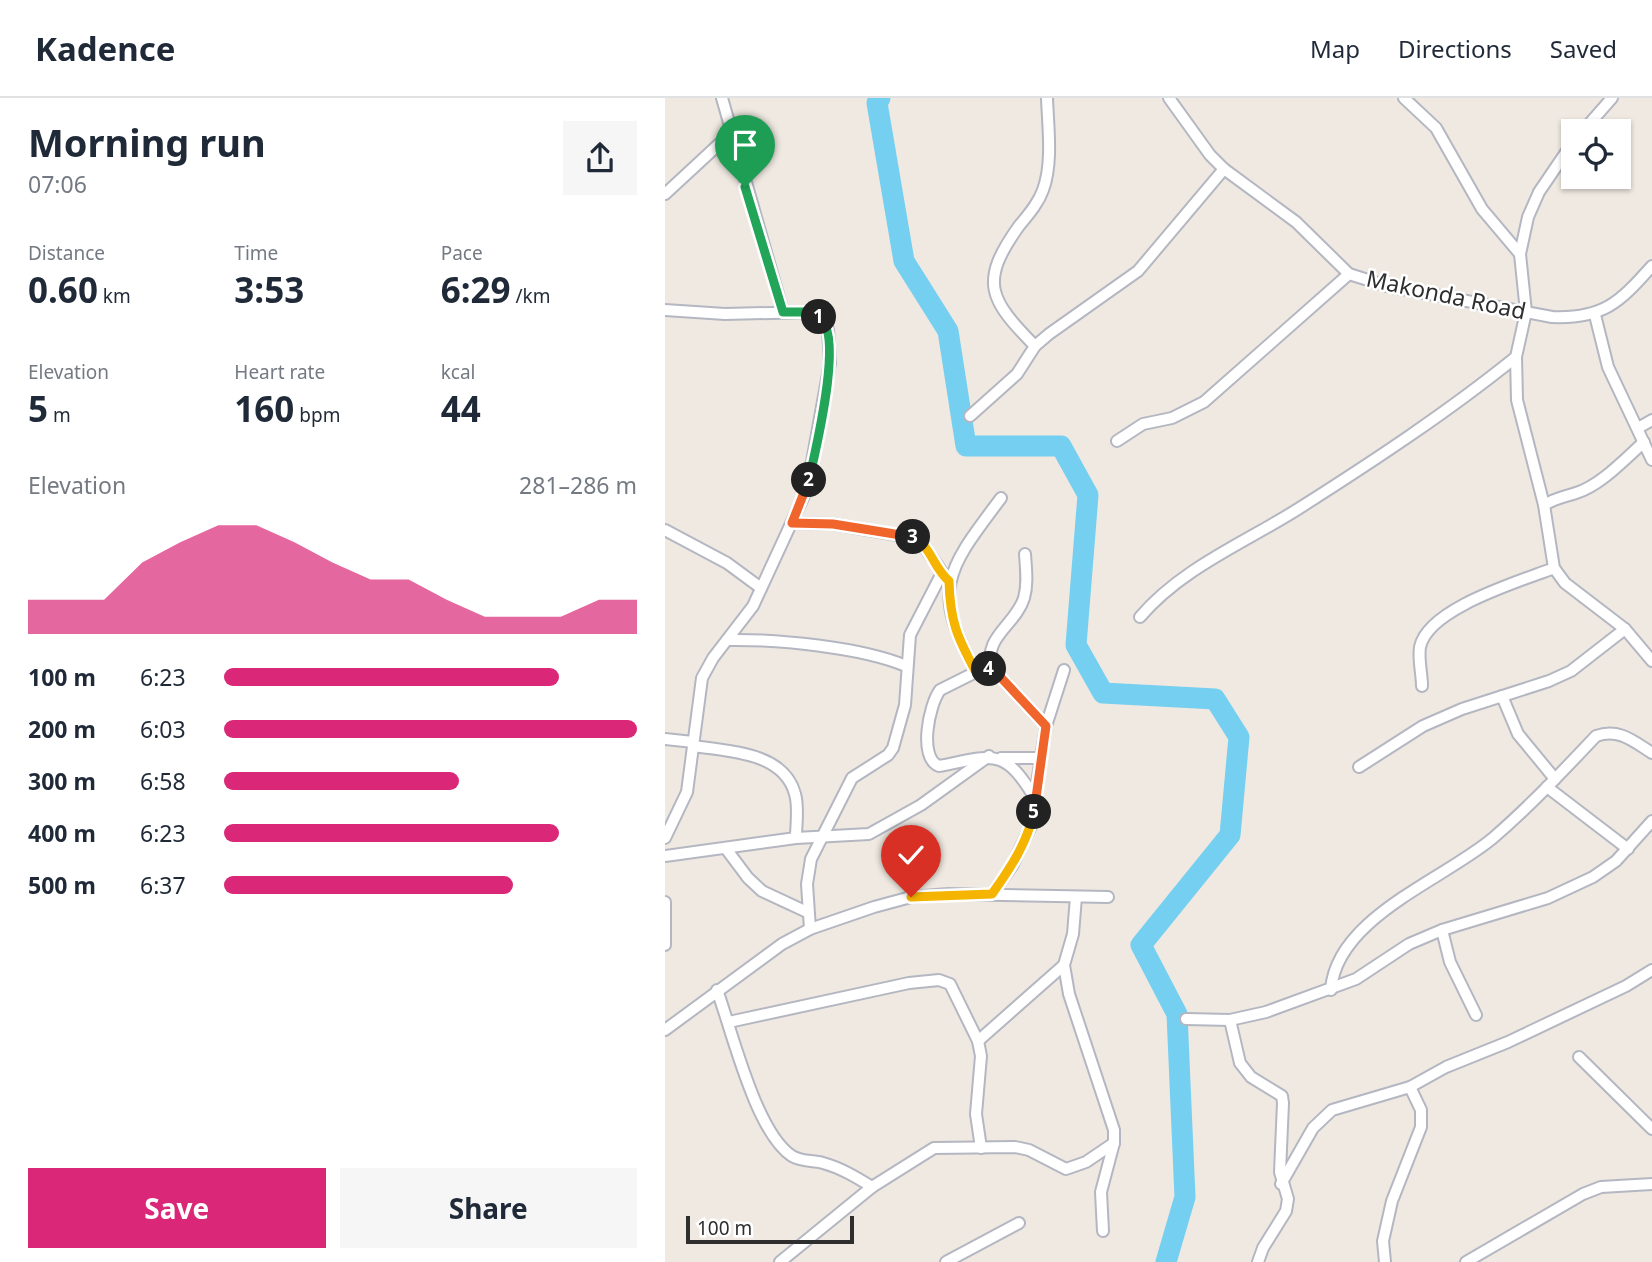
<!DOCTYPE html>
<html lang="en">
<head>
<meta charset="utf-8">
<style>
	body { margin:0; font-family:"Noto Sans",sans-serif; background:#f6f6f7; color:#1f2937; height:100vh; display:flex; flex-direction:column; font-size:26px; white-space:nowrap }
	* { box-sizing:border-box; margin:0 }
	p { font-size:23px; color:#747a83 }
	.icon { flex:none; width:38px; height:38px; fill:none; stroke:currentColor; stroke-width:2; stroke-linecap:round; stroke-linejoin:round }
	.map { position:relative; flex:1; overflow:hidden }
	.sheet { display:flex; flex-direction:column; background:#fff; width:665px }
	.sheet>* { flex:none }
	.fabs { position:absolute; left:896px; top:21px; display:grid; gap:14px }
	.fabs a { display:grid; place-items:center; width:70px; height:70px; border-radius:0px; background:#fff; box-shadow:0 2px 5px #0004; font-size:35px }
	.scale { position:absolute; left:21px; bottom:18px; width:168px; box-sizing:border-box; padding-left:7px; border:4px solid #2e2e2e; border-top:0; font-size:19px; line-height:24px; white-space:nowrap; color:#2e2e2e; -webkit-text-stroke:5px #fff; paint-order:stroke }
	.pin { position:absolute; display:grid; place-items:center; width:60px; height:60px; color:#fff; margin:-72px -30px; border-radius:50% 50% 50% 0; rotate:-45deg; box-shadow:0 0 7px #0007 }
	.pin .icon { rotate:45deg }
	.km { position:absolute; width:35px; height:35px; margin:-18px; border-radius:50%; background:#222; color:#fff; font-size:19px; line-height:35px; text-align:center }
	.round { display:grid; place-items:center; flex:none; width:74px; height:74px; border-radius:0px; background:#f6f6f7 }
	.headline { display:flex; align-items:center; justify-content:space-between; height:119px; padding:0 28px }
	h1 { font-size:38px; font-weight:700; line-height:52px }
	.metrics { display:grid; grid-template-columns:repeat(3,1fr); gap:10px; height:119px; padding:7px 28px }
	.metrics div { display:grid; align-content:center }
	.metrics b { font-size:35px; font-weight:700 }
	.metrics small { font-size:19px; font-weight:400 }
	.metrics p { font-size:19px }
	.chart { height:196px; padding:14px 28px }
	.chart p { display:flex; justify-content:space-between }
	.chart svg { width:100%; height:126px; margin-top:7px; fill:#db2777; opacity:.7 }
	.action { display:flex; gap:14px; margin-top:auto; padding:14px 28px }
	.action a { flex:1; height:80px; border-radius:0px; background:#db2777; color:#fff; font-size:28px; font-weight:700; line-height:80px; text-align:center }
	.action a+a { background:#f6f6f7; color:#1f2937 }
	ul { padding:0 28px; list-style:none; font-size:23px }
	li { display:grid; grid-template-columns:112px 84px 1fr; align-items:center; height:52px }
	li i { height:18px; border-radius:9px; background:#db2777 }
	header { display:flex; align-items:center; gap:42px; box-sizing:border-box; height:98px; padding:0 35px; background:#fff; border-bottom:2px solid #e0e1e3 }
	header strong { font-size:33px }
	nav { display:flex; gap:38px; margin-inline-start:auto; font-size:24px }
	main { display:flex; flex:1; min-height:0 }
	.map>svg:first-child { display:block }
</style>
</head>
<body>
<header>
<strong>Kadence</strong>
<nav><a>Map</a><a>Directions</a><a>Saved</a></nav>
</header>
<main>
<section class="sheet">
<div class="headline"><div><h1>Morning run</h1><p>07:06</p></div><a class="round"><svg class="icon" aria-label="share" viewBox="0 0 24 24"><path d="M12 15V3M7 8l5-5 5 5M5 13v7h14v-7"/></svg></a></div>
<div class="metrics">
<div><p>Distance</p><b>0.60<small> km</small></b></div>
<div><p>Time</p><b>3:53</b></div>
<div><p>Pace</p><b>6:29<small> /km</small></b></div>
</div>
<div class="metrics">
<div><p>Elevation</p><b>5<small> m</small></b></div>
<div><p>Heart rate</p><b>160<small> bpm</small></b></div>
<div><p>kcal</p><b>44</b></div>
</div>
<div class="chart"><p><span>Elevation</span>281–286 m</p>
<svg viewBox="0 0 160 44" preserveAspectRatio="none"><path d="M0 44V32L10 32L20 32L30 19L40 12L50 6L60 6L70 12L80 19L90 25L100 25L110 32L120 38L130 38L140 38L150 32L160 32V44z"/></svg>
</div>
<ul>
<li><b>100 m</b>6:23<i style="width:81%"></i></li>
<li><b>200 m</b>6:03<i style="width:100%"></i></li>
<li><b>300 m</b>6:58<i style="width:57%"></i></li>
<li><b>400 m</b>6:23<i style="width:81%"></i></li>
<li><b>500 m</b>6:37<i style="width:70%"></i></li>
</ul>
<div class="action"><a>Save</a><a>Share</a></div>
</section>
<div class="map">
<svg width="987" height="1164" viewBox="0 0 987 1164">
	<rect width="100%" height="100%" fill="#efe9e1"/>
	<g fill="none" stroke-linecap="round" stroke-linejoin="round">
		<path stroke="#75cff0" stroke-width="21" d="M215,0L212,5L239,163L283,233L301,348H396L423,397L411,547L438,595L550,601L574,639L565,737L476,847L512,916L520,1099L501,1164"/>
		<g stroke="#b4b7c1" stroke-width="14">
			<g id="minor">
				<path d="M57,0L118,214"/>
				<path d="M504,0L545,57L559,71L631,124L684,176L722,188L887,219C938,221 954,205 987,168"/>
				<path d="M739,0L771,30L817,111L855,156"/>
				<path d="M918,33L947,0"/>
				<path d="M908,44L874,94L863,119L855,156L861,214L851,259L852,302L879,407L889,470L900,485L960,531L987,563"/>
				<path d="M0,96L66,35"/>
				<path d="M0,212L60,216L147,214L159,222L163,232L165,265L142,391L88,508L48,560L37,580L22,694L0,740"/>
				<path d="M930,217L943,269L987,362"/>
				<path d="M370,248C325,202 313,185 354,128C363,117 373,106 378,92C388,65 383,29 382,0"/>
				<path d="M305,318L352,276L370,248L384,236L473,173L559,71"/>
				<path d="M973,330L987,322"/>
				<path d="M452,343L478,326L507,320L539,304L684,176"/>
				<path d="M879,407C891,400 899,399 911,395C935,388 960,361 979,344"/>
				<path d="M127,425L168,426L250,440L257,445L281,480"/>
				<path d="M0,432L62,465L96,490"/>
				<path d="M360,456C361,471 363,486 359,500C351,527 316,540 328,571L381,628"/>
				<path d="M475,519C517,470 579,445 633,411C707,364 783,314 851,259"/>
				<path d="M62,542C111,541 196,549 241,568"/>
				<path d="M328,571L311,574L275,592C264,607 253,660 274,668C330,657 339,649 371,702"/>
				<path d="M311,574C265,490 282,472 336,400"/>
				<path d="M757,588C757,576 753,561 755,549C763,510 856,483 889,470"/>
				<path d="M837,598L853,636L890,681"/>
				<path d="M0,641L28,644"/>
				<path d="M28,648C63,653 119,654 130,696C134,709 131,726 131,740"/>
				<path d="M336,660H376"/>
				<path d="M694,669L758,628L797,611L884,583L906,573L960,531"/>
				<path d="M882,689L963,751"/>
				<path d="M62,752L83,780L97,793L142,814"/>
				<path d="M0,758L131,740L204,736L256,707L324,658"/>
				<path d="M327,796L347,768L365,730L381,628L399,572"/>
				<path d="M411,799L408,836L399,867L404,896L449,1032V1045L436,1094L438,1133"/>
				<path d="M0,804V847"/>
				<path d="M145,831L142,786L146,761L187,680L223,657L228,650L240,607L245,537L276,477"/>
				<path d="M777,832L785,864L811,917"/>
				<path d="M52,892C67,933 91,1035 127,1058C137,1064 147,1062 158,1065C176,1070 191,1079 207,1089"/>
				<path d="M666,892C671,820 778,782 828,740C864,709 898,673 931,638C954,630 968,643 987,655"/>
				<path d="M521,921L565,922L601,914L691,881L744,846L777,832L883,800L928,779L951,763L987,723"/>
				<path d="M565,922L575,965L586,979L617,998L618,1005L615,1074L623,1101L621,1113L598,1150L593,1164"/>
				<path d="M64,924L244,885L274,882L285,886L313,943L316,958L311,1016L316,1050"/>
				<path d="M0,932L117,846L145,831L209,809L246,799L283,796L443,799"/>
				<path d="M313,943L399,867"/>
				<path d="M914,959L987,1031"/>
				<path d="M616,1086L648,1030L667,1012L745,989L781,969L843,944L961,888L987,872"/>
				<path d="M115,1164L207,1089L269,1050L350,1049L364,1052L401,1071L421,1064L449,1045"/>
				<path d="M281,1164L354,1125"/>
				<path d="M720,1164L718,1143L727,1103L756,1029V1012L745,989"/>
				<path d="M801,1164L918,1096L936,1089L987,1086"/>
			</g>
		</g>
		<use href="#minor" stroke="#fff" stroke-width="10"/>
	</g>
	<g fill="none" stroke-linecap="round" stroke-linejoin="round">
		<g stroke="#fff" stroke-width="14">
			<path id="split-1" d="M80,89L118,214H147L154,219"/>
		</g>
		<g stroke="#fff" stroke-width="14">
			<path id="split-2" d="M144,382C150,354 180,235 154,219"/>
		</g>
		<g stroke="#fff" stroke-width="14">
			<path id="split-3" d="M144,382L127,425L168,426L248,439"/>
		</g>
		<g stroke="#fff" stroke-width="14">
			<path id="split-4" d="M248,439C266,448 269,471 284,483C285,523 292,539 311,574L324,571"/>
		</g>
		<g stroke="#fff" stroke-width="14">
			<path id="split-5" d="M324,571H328L381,628L369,714"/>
		</g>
		<g stroke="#fff" stroke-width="14">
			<path id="split-6" d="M246,799L327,796C345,771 362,745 369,714"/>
		</g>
		<use href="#split-1" stroke="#22a559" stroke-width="9"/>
		<use href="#split-2" stroke="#22a559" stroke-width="9"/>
		<use href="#split-3" stroke="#f0652b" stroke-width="9"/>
		<use href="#split-4" stroke="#f5b400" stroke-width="9"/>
		<use href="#split-5" stroke="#f0652b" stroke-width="9"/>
		<use href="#split-6" stroke="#f5b400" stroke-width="9"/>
	</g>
	<g text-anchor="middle" stroke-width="5" stroke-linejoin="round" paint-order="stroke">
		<g font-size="23" fill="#2e2e2e" stroke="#fff">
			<text transform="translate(781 197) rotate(12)" y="8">Makonda Road</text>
		</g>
	</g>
</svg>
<div class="fabs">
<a><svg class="icon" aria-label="locate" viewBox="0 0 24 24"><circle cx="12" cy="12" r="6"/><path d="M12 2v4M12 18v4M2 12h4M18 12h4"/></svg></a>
</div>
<div class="scale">100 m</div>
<div class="pin" style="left:80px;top:89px;background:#1e9e55"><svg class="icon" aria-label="arrive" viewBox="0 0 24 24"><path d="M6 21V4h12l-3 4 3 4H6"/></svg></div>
<div class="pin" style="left:246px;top:799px;background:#d93025"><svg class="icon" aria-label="check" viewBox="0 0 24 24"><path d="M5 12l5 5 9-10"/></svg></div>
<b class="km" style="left:154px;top:219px">1</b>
<b class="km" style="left:144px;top:382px">2</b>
<b class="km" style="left:248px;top:439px">3</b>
<b class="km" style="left:324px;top:571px">4</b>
<b class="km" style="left:369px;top:714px">5</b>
</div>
</main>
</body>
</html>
